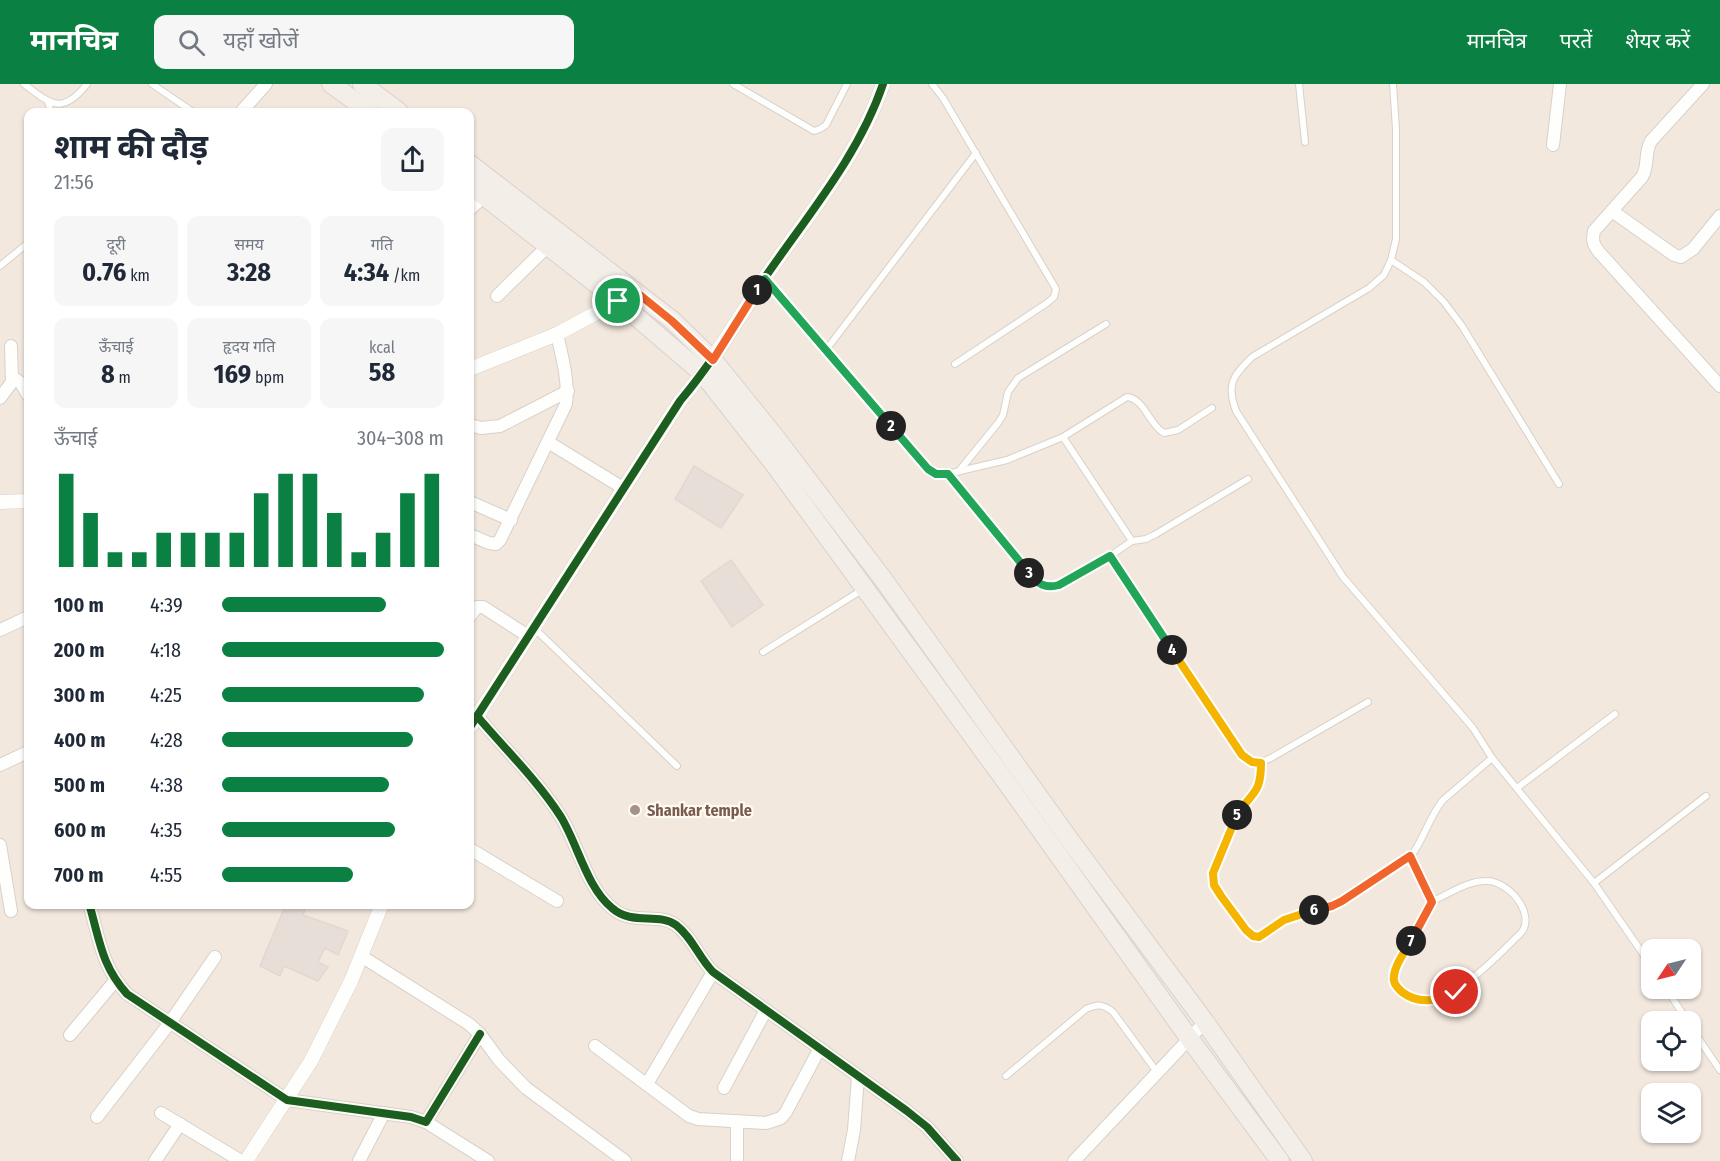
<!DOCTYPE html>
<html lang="hi">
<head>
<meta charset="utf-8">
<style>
	body { margin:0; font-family:"Fira Sans Condensed","Noto Sans Devanagari",sans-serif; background:#f6f6f7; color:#1f2937; height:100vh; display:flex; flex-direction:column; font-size:22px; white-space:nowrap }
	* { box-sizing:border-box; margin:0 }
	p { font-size:20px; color:#747a83 }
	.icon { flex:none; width:33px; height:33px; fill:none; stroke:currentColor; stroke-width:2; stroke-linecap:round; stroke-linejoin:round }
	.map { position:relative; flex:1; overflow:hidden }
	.side { position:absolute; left:24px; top:24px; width:450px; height:801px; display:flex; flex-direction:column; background:#fff; border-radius:12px; box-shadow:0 2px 4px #0004 }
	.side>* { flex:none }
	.needle { width:39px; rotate:235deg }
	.buttons { position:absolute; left:1641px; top:855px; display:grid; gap:12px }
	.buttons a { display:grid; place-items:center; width:60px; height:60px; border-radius:12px; background:#fff; box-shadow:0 2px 4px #0004; font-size:30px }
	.pin { position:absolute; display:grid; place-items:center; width:51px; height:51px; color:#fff; margin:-26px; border:3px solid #fff; border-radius:50%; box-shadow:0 2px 6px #0007 }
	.km { position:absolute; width:30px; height:30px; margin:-15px; border-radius:50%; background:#222; color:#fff; font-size:16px; line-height:30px; text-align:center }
	.round { display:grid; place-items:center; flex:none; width:63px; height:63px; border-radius:12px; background:#f6f6f7 }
	.headline { display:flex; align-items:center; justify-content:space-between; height:102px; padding:0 30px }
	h1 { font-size:33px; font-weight:700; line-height:45px }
	.figures { display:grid; grid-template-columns:repeat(3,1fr); gap:9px; height:102px; padding:6px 30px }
	.figures div { display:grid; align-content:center; border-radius:12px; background:#f6f6f7; text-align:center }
	.figures b { font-size:26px; font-weight:700 }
	.figures small { font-size:16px; font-weight:400 }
	.figures p { font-size:16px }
	.chart { height:168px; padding:12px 30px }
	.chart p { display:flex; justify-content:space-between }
	.chart svg { width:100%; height:108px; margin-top:6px; stroke:#0b8043; stroke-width:6 }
	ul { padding:0 30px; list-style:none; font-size:20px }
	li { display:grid; grid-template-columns:96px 72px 1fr; align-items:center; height:45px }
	li i { height:15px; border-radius:8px; background:#0b8043 }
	header { display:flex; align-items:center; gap:36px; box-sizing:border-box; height:84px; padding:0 30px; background:#0b8043; color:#fff }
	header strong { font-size:28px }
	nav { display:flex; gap:33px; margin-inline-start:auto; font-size:21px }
	.search { width:420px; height:54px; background:#f6f6f7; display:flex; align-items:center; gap:15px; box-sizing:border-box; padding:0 21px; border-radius:12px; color:#747a83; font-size:22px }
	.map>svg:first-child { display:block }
</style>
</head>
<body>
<header>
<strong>मानचित्र</strong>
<div class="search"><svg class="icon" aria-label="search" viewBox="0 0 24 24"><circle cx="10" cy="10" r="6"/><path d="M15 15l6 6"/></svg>यहाँ खोजें</div>
<nav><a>मानचित्र</a><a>परतें</a><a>शेयर करें</a></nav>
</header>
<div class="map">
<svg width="1720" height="1077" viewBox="0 0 1720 1077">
	<rect width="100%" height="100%" fill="#f9f5f0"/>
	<path fill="#f2e8de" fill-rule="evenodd" d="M0,0H1720V1077H0ZM28,28H470V820H28ZM1652,866H1690V904H1652ZM1652,938H1690V976H1652ZM1652,1010H1690V1048H1652Z"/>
	<g fill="#e6ded7" stroke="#e2d8d2" stroke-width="1.5">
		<path d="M694,382L743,411L721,444L675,415Z"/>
		<path d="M731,476L763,521L732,543L701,497Z"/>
		<path d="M286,820H307L303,831L348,847L338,871L325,864L318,878L328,883L318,897L284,882L280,892L260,882Z"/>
	</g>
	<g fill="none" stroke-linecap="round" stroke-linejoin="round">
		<g stroke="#d7d1cb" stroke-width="8">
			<g id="service">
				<path d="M24,0C51,21 63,31 87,0"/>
				<path d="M152,0L193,28"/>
				<path d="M733,0L814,47L820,45L826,41L847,0"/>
				<path d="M932,0L943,14L1056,205L1054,213L1047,219L955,280"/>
				<path d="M1299,0L1305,58"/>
				<path d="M1393,0L1396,45V155L1391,176L1384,191L1369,204L1252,273C1233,292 1226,300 1236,327L1343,493L1473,644L1492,674L1594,799L1652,883"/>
				<path d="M48,18L51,28"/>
				<path d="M1391,176L1424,198L1444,218L1462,242L1559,400"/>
				<path d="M0,182L28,159"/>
				<path d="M765,195L928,385L936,390L943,391L1007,376L1063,353L1132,457L1110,472L1242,671C1253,679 1259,680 1271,674L1368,618"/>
				<path d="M826,266L976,69"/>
				<path d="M1063,353L1127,313C1145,315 1149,341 1164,349L1178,346L1212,324"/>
				<path d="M959,387L998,339L1003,331L1008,308L1018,294L1106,240"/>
				<path d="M948,390L1035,496C1044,503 1049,504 1059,501L1110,472"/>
				<path d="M1132,457L1146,455L1156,450L1248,395"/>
				<path d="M535,545L677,682"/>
				<path d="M763,568L862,506"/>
				<path d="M1261,679L1260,698L1257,707L1233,738L1213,789L1214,801L1221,812L1246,846L1253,852L1259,853L1296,831L1332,821L1342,817L1411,772C1424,755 1429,733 1443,716L1492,674"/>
				<path d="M1517,704L1615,630"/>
				<path d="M1411,772L1433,817L1395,887C1393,898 1396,903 1405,910C1440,938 1496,872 1520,850C1538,831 1508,796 1486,797C1467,797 1449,810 1433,817"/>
				<path d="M1594,799L1706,712"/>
				<path d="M1666,904L1688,938"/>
				<path d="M1690,942L1720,986"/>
				<path d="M1006,992L1086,925C1098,920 1103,920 1113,928L1157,988"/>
			</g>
		</g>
		<g stroke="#d7d1cb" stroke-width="14">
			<g id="minor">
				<path d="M1703,0L1651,57C1644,69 1649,82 1642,93L1594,147C1592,156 1593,161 1599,168L1720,302"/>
				<path d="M241,28L266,0"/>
				<path d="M1553,61L1560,0"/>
				<path d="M470,125L484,112"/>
				<path d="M1612,127L1674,171L1681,173L1693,165L1720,132"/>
				<path d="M497,212L552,158"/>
				<path d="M12,293L21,299L28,311"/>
				<path d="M0,314L12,298L11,262"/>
				<path d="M470,341L481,344L500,342L568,307"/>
				<path d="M548,358L623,404"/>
				<path d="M470,418L511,436"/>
				<path d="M470,451L489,459L496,460L500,456L566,320C569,296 562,273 557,250"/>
				<path d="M470,532L477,523H483L528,552"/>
				<path d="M0,546L28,533"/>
				<path d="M477,632C505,665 538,697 561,733C578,761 587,804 612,824C632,842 658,828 676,841C692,853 699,874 713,888L907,1027L927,1043L957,1077"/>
				<path d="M0,681L28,668"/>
				<path d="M0,761L11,827"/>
				<path d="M470,765L557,817"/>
				<path d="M90,823C100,858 102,882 127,910L287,1016L411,1033L426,1038L480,950"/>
				<path d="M361,872L469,940L480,950L499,976L526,1004L625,1077"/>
				<path d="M70,951L115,897"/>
				<path d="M595,962L689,1032L698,1035L766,1039L781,1034L786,1028L820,964"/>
				<path d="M647,1000L713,888"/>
				<path d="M724,1004L766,926"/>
				<path d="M161,1029L241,1077"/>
				<path d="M97,1033L169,940L215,873"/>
				<path d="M737,1037V1077"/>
				<path d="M426,1038L488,1077"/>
				<path d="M155,1077L180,1040"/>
				<path d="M359,1077L384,1029"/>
				<path d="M848,1077L854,1046L858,992"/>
				<path d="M1074,1077L1205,938"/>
			</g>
		</g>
		<g stroke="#d7d1cb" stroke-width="15">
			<g id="tertiary">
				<path d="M470,285L557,250L626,213"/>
				<path d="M0,418L28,417"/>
				<path d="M470,643L680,317C713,278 738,235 766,192C808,131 859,71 883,0"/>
				<path d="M246,1077L311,977L351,897L382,820"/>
			</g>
		</g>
		<g stroke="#dad1cc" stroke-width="20">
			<g id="primary">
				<path d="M331,0L370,28"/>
				<path d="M362,0L399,28"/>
				<path d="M470,80L672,236L713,276L776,354L883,495L1072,759L1205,938L1303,1077"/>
				<path d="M470,101L618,217L703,290L774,380L1009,702L1189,954L1280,1077"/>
			</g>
		</g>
		<use href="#service" stroke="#fefefd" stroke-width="6"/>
		<use href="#minor" stroke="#fefefd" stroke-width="12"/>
		<use href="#tertiary" stroke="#fefefd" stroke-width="14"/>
		<use href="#primary" stroke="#f3eee8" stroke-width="18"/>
		<g stroke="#fffaf3" stroke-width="11">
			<g id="cycleway">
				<path d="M477,632C505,665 538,697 561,733C578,761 587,804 612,824C632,842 658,828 676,841C692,853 699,874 713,888L907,1027L927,1043L957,1077"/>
				<path d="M470,643L680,317C713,278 738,235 766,192C808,131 859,71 883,0"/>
				<path d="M90,823C100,858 102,882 127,910L287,1016L411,1033L426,1038L480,950"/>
			</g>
		</g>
		<use href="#cycleway" stroke="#1b5e20" stroke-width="8"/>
	</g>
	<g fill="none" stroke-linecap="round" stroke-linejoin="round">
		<g stroke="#fff" stroke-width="12">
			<path id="split-1" d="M618,217L635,207L672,237L713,276L757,206"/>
		</g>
		<g stroke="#fff" stroke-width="12">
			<path id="split-2" d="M757,206L765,195L891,342"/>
		</g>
		<g stroke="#fff" stroke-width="12">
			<path id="split-3" d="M891,342L928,385L936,390H948L1029,489"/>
		</g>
		<g stroke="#fff" stroke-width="12">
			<path id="split-4" d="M1029,489C1038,500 1045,505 1059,501L1110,472L1172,566"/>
		</g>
		<g stroke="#fff" stroke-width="12">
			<path id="split-5" d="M1172,566L1242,671L1252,678L1261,679C1261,711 1252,707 1237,731"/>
		</g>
		<g stroke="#fff" stroke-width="12">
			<path id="split-6" d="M1237,731L1213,789L1214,801L1221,812L1246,846L1253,852L1259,853L1284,836L1314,826"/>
		</g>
		<g stroke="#fff" stroke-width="12">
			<path id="split-7" d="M1314,826L1332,822L1342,817L1410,772L1432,818L1411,857"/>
		</g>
		<g stroke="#fff" stroke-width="12">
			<path id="split-8" d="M1411,857C1405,868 1392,884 1394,897C1395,902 1399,905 1402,908C1419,921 1437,917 1456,908"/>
		</g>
		<use href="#split-1" stroke="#f0652b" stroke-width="8"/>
		<use href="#split-2" stroke="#22a559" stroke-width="8"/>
		<use href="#split-3" stroke="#22a559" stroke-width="8"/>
		<use href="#split-4" stroke="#22a559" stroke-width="8"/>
		<use href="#split-5" stroke="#f5b400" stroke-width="8"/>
		<use href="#split-6" stroke="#f5b400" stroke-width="8"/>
		<use href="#split-7" stroke="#f0652b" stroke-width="8"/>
		<use href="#split-8" stroke="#f5b400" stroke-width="8"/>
	</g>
	<circle fill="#a69286" stroke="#fffaf3" stroke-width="2" cx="635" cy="726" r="6"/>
	<g text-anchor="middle" stroke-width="4.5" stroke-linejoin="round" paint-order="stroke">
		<g font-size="16" font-weight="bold" fill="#7a5c4d" stroke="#fffaf3" text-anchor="start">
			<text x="647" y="732">Shankar temple</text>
		</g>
	</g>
</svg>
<div class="buttons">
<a><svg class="needle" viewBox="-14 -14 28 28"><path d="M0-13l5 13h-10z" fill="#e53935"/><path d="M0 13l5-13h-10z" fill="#747a83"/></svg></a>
<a><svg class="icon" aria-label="locate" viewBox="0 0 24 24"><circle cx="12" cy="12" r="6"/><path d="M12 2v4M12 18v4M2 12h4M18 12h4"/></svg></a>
<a><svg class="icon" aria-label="layers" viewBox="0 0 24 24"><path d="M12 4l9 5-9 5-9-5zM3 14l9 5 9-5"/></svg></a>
</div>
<div class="pin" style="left:618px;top:217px;background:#1e9e55"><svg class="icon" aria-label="arrive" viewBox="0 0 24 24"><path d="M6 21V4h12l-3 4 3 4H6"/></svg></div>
<div class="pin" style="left:1456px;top:908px;background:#d93025"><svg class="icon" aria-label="check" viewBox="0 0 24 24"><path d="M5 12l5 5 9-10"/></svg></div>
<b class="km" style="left:757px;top:206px">1</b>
<b class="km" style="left:891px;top:342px">2</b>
<b class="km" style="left:1029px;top:489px">3</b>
<b class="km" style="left:1172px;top:566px">4</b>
<b class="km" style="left:1237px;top:731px">5</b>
<b class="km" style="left:1314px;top:826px">6</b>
<b class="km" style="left:1411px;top:857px">7</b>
<section class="side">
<div class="headline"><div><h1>शाम की दौड़</h1><p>21:56</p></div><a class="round"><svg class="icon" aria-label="share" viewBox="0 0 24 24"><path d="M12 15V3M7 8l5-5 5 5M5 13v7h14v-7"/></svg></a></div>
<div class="figures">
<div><p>दूरी</p><b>0.76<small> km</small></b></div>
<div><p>समय</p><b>3:28</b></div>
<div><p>गति</p><b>4:34<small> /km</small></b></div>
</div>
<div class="figures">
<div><p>ऊँचाई</p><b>8<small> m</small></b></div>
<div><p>हृदय गति</p><b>169<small> bpm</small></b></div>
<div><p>kcal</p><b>58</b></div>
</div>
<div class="chart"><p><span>ऊँचाई</span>304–308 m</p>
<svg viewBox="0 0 160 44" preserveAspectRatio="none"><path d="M5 44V6M15 44V22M25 44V38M35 44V38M45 44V30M55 44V30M65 44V30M75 44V30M85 44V14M95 44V6M105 44V6M115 44V22M125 44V38M135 44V30M145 44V14M155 44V6"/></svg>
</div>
<ul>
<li><b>100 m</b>4:39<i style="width:74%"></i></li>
<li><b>200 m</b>4:18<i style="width:100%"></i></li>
<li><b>300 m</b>4:25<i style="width:91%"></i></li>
<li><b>400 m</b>4:28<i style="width:86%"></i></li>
<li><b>500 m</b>4:38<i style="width:75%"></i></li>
<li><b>600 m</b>4:35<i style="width:78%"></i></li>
<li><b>700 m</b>4:55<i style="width:59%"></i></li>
</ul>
</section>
</div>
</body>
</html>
